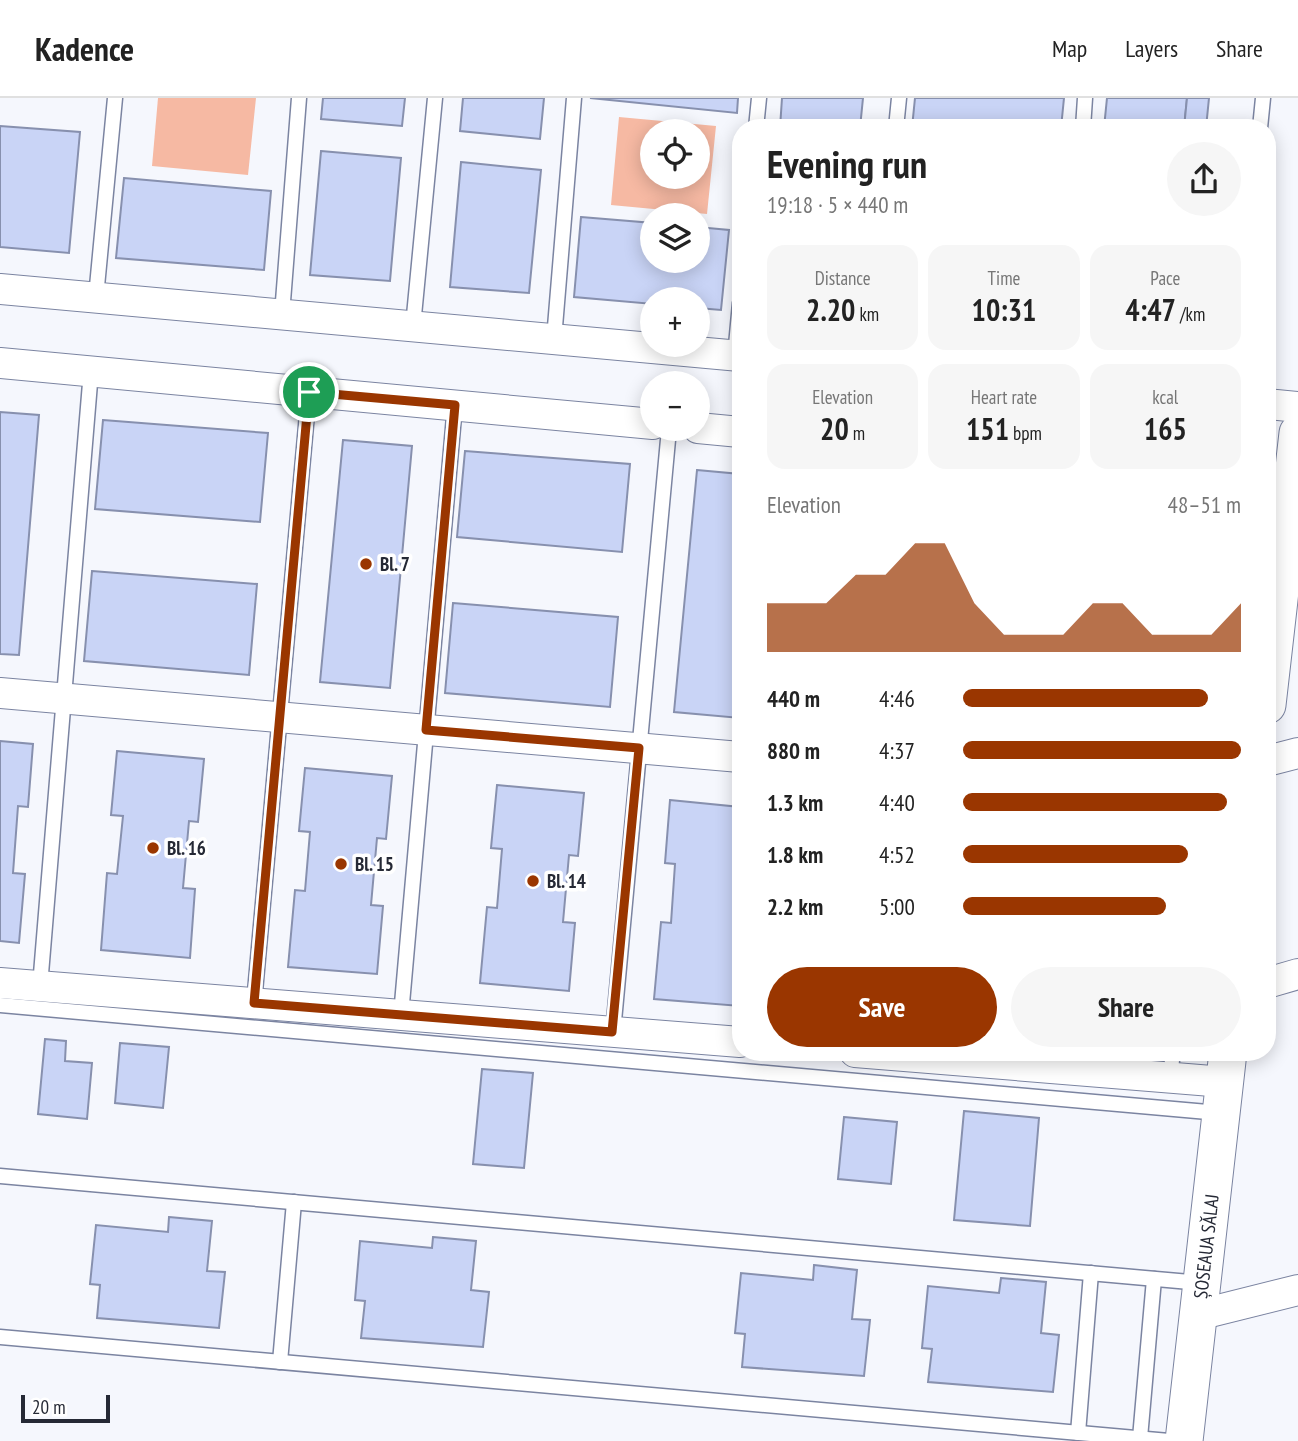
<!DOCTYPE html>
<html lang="en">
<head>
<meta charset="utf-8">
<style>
	body { margin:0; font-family:"PT Sans Narrow",sans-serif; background:#f6f6f6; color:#222; height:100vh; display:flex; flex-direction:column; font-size:26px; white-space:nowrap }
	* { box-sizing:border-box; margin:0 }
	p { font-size:23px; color:#767676 }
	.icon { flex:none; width:38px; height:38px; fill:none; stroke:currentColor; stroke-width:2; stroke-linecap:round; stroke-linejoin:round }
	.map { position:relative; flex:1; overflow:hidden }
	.panel { position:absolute; left:732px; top:21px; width:544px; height:942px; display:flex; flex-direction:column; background:#fff; border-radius:28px; box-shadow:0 4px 18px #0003 }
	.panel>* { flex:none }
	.tools { position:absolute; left:640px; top:21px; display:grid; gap:14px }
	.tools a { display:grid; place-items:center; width:70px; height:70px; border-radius:50%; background:#fff; box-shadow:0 4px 18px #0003; font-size:35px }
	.scale { position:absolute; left:21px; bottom:18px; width:89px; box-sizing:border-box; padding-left:7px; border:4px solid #252935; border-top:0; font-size:19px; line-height:24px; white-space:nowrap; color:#252935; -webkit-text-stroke:5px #fff; paint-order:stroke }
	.pin { position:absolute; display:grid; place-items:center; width:60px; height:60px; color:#fff; margin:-30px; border:4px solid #fff; border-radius:50%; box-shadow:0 2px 7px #0007 }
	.round { display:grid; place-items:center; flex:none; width:74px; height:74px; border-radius:37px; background:#f6f6f6 }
	.headline { display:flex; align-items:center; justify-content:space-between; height:119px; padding:0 35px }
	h1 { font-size:38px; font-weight:600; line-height:52px }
	.figures { display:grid; grid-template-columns:repeat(3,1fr); gap:10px; height:119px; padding:7px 35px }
	.figures div { display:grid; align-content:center; border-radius:18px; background:#f6f6f6; text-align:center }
	.figures b { font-size:30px; font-weight:600 }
	.figures small { font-size:19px; font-weight:400 }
	.figures p { font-size:19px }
	.chart { height:196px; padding:14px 35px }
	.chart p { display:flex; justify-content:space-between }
	.chart svg { width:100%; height:126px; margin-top:7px; fill:#9a3600; opacity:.7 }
	.button { display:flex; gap:14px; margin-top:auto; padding:14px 35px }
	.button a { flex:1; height:80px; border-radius:42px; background:#9a3600; color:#fff; font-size:28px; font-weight:600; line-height:80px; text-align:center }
	.button a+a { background:#f6f6f6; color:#222 }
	ul { padding:0 35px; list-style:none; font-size:23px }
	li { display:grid; grid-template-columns:112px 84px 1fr; align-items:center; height:52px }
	li i { height:18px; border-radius:9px; background:#9a3600 }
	header { display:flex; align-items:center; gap:42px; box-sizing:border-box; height:98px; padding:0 35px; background:#fff; border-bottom:2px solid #e0e0e0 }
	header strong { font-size:33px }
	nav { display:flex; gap:38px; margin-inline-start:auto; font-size:24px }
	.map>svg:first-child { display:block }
</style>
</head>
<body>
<header>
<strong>Kadence</strong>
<nav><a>Map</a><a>Layers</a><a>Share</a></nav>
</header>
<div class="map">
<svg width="1298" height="1343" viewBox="0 0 1298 1343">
	<rect width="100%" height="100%" fill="#f5f7fd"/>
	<g fill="#f6b9a3" fill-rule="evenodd">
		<path d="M158,0H256L248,77L152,68Z"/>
		<path d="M619,19L716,28L707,116L611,107ZM653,33H698V79H653Z"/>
	</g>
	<g fill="#c9d4f6" stroke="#8790ae" stroke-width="2">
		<path d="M323,0H405L402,28L321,21Z"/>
		<path d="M463,0H544L540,41L460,33Z"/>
		<path d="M590,0H738L737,15Z"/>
		<path d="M782,0H863L860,30H780Z"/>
		<path d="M915,0H1064L1061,30H912Z"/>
		<path d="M1107,0H1187L1184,30H1104Z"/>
		<path d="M1187,0H1209L1206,30H1184Z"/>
		<path d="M0,28L80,34L69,155L0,149Z"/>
		<path d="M321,53L401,60L390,183L310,177Z"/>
		<path d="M461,64L541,72L529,195L450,189Z"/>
		<path d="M124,80L271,93L264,172L116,160Z"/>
		<path d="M581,119L653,125V163H698V129L729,132L721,212L698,210V201H653V206L574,199Z"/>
		<path d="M0,314L39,317L19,557L0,556Z"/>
		<path d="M103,322L268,335L260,424L95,411Z"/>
		<path d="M343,342L412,348L390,590L320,584Z"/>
		<path d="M465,353L630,366L622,454L457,439Z"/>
		<path d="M697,372L740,376V620L674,614Z"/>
		<path d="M92,473L257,486L249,577L84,563Z"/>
		<path d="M453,505L618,519L610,609L445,595Z"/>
		<path d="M0,643L33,646L28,709L18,708L13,775L25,776L19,845L0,843Z"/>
		<path d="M117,653L204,661L198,724L189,723L183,790L195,791L190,860L101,852L107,775L117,776L123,718L111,717Z"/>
		<path d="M305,670L392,678L386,741L377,740L371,807L383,808L377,876L288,869L295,792L305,793L310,734L299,733Z"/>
		<path d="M497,687L584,695L578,758L569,757L563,824L575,825L569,893L480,885L487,809L497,810L502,751L491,750Z"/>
		<path d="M670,702L740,709V796L736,840H740V908L654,901L661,824L671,825L675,766L665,765Z"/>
		<path d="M45,941L66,943L65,963L92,965L87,1021L38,1016Z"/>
		<path d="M120,945L169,949L163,1010L115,1005Z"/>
		<path d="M482,971L533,975L524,1070L473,1066Z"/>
		<path d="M964,1013L1039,1020L1030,1128L954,1122Z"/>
		<path d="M844,1019L897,1024L891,1086L838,1081Z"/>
		<path d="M169,1119L212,1123L207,1173L225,1174L219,1230L97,1220L100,1187L90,1186L96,1127L168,1134Z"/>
		<path d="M433,1139L476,1143L471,1192L489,1194L483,1249L361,1240L365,1203L355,1202L360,1143L432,1150Z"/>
		<path d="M814,1167L857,1172L852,1221L870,1222L864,1278L742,1269L745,1236L735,1235L741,1175L813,1182Z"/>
		<path d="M1001,1180L1046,1184L1041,1235L1059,1237L1053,1294L928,1284L932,1251L922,1250L928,1188L999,1195Z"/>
	</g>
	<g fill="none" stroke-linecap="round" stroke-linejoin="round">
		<g stroke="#7b84a1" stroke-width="17">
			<g id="service">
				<path d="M756,30L759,0"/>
				<path d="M896,30L899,0"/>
				<path d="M1083,30L1085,0"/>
				<path d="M1260,30L1263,0"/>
				<path d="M96,199L115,0"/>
				<path d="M282,216L299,0"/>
				<path d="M413,228L435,0"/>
				<path d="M554,241L574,0"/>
				<path d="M735,258L740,205"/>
				<path d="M40,888L91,273"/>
				<path d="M254,905L309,294"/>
				<path d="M0,907L1219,1015"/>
				<path d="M401,917L455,307"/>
				<path d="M613,934L669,331"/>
				<path d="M1170,979L1173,954"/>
				<path d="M0,1078L1201,1185"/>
				<path d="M0,1239L1169,1343"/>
				<path d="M280,1264L294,1104"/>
				<path d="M1078,1335L1091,1175"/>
				<path d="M1140,1340L1154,1181"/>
			</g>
		</g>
		<g stroke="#7b84a1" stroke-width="32">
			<g id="minor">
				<path d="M0,191L740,258"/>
				<path d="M0,265L653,326"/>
				<path d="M1267,306L1298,309"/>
				<path d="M698,330L740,334"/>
				<path d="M1267,382L1292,385"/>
				<path d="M0,595L740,659"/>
				<path d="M1267,663L1298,655"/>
				<path d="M0,885L740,944"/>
				<path d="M1267,885L1298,876"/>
				<path d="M855,954L1224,984"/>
				<path d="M1198,1217L1298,1192"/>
			</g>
		</g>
		<g stroke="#7b84a1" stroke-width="39">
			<g id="tertiary">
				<path d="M1267,607L1298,335"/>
				<path id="s1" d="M1184,1343L1228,954"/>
			</g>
		</g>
		<use href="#service" stroke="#fff" stroke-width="14"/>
		<use href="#minor" stroke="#fff" stroke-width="30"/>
		<use href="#tertiary" stroke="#fff" stroke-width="37"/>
	</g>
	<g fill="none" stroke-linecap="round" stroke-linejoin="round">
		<g stroke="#fff" stroke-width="14">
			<path id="route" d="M309,294L455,307L426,632L639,650L612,934L254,905Z"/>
		</g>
		<use href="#route" stroke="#9a3600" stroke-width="9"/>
	</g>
	<g fill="#9a3600" stroke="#fff" stroke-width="2.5">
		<circle cx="366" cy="466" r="7"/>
		<circle cx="153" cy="750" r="7"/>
		<circle cx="341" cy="766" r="7"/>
		<circle cx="533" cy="783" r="7"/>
	</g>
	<g text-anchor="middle" stroke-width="7" stroke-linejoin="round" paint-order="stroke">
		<g font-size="19" font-weight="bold" fill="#252935" stroke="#fff" text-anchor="start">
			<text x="380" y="473">Bl. 7</text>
			<text x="167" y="757">Bl. 16</text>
			<text x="355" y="773">Bl. 15</text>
			<text x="547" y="790">Bl. 14</text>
		</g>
		<g font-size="19" fill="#252935" stroke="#fff">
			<text dy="7" stroke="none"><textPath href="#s1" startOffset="196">ȘOSEAUA SĂLAJ</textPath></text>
		</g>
	</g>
</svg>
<div class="tools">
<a><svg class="icon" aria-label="locate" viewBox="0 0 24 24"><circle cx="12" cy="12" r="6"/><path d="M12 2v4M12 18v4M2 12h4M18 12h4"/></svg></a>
<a><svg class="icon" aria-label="layers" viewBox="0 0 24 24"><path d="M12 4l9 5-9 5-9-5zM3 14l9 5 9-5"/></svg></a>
<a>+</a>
<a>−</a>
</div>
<div class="scale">20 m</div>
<div class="pin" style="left:309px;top:294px;background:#1e9e55"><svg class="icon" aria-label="arrive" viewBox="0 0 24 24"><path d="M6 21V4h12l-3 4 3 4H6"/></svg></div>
<section class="panel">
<div class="headline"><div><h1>Evening run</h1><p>19:18 · 5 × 440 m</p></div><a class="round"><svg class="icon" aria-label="share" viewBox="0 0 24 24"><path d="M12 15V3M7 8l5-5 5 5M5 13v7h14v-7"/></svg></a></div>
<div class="figures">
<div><p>Distance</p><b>2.20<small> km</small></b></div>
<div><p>Time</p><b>10:31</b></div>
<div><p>Pace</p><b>4:47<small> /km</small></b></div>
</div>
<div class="figures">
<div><p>Elevation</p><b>20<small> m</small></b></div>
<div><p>Heart rate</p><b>151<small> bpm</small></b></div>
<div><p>kcal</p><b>165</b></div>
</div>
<div class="chart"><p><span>Elevation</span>48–51 m</p>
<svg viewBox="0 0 160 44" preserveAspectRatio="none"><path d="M0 44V27L10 27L20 27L30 17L40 17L50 6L60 6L70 27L80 38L90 38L100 38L110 27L120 27L130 38L140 38L150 38L160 27V44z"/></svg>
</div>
<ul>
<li><b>440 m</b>4:46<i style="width:88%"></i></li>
<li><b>880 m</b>4:37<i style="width:100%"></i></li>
<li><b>1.3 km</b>4:40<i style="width:95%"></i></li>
<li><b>1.8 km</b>4:52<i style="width:81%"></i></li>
<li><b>2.2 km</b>5:00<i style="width:73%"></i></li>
</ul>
<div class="button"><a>Save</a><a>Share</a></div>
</section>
</div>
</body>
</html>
